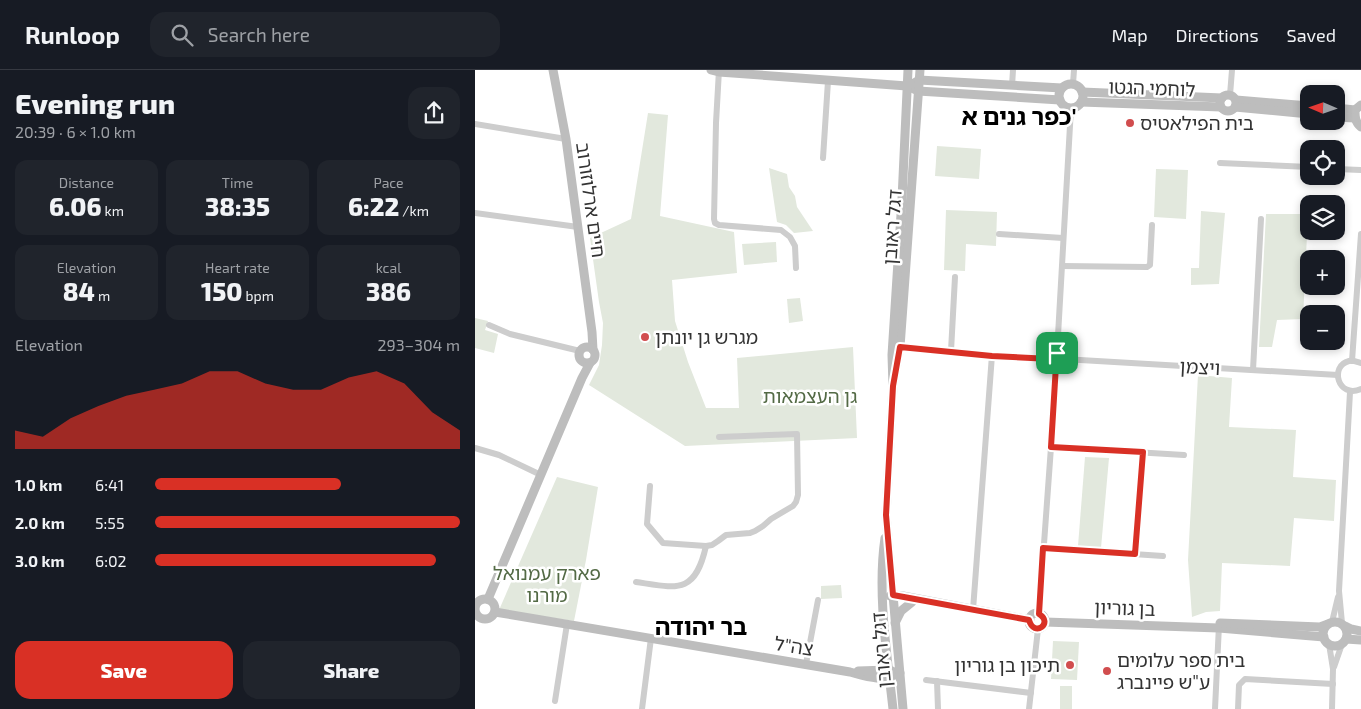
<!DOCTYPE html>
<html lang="en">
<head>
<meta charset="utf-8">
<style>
	body { margin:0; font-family:"Exo 2","Noto Sans Hebrew",sans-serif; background:#20242c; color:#f1f3f6; height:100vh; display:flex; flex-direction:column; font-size:19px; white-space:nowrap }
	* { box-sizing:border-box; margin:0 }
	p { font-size:16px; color:#9ea1a6 }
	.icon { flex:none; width:28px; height:28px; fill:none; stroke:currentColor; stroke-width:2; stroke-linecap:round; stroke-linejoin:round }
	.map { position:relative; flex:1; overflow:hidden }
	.panel { display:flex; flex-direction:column; background:#171b24; width:475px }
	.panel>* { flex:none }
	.needle { width:32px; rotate:272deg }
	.fabs { position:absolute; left:825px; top:15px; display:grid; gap:10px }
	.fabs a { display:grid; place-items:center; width:45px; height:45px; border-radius:10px; background:#171b24; box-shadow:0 2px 8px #0003; font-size:25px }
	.pin { position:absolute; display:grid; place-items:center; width:42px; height:42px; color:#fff; margin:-21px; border-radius:10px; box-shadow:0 2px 8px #0006 }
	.round { display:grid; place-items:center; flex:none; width:52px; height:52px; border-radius:15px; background:#20242c }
	.summary { display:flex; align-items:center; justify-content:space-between; height:85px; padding:0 15px }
	h1 { font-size:28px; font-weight:800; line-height:38px }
	.stats { display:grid; grid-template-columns:repeat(3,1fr); gap:8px; height:85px; padding:5px 15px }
	.stats div { display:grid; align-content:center; border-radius:12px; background:#20242c; text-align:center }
	.stats b { font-size:25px; font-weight:800 }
	.stats small { font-size:14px; font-weight:400 }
	.stats p { font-size:14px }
	.chart { height:140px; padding:10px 15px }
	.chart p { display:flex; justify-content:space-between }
	.chart svg { width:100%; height:90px; margin-top:5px; fill:#d93025; opacity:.7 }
	.button { display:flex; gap:10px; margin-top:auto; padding:10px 15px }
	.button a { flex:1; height:58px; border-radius:15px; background:#d93025; color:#fff; font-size:20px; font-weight:800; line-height:58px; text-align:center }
	.button a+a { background:#20242c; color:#f1f3f6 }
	ul { padding:0 15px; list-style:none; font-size:16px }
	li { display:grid; grid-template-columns:80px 60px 1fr; align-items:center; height:38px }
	li i { height:12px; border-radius:6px; background:#d93025 }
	header { display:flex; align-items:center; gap:30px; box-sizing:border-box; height:70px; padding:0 25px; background:#171b24; border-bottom:1px solid #363941 }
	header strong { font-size:24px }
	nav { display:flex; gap:28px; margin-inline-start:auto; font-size:18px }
	.search { width:350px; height:45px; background:#20242c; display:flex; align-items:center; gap:12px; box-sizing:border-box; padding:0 18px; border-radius:15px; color:#9ea1a6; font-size:19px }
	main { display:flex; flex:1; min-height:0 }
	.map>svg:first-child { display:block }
</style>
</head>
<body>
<header>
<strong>Runloop</strong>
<div class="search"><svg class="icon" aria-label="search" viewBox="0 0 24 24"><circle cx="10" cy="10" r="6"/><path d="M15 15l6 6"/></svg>Search here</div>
<nav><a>Map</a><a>Directions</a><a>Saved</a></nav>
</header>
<main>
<section class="panel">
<div class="summary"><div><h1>Evening run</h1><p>20:39 · 6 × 1.0 km</p></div><a class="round"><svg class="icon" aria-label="share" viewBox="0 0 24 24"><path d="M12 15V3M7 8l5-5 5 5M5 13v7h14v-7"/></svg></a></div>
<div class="stats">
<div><p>Distance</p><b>6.06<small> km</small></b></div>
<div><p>Time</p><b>38:35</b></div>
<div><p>Pace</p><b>6:22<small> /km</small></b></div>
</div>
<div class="stats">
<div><p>Elevation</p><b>84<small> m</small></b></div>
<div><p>Heart rate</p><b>150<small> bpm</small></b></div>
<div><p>kcal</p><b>386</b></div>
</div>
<div class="chart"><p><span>Elevation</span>293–304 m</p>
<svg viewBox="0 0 160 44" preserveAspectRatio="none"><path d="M0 44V35L10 38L20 29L30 23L40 18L50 15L60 12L70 6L80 6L90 12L100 15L110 15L120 9L130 6L140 12L150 26L160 35V44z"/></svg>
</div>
<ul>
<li><b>1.0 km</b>6:41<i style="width:61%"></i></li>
<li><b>2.0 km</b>5:55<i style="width:100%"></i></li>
<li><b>3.0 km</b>6:02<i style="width:92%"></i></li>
</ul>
<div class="button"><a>Save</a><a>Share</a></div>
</section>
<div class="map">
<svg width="886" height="639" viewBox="0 0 886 639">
	<rect width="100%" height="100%" fill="#fff"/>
	<g fill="#e2e8dd">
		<path d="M173,43L193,45L185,146L259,162L262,203L197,210L200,251L213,292L231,338H264L262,288L378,277L382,368L210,376L114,315L124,295L127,275L128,253L124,232L115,168L156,149Z"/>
		<path d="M462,76L506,79L504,109L460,106Z"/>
		<path d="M294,98L312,104L314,117L320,126L322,137L338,161L319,163L311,155L302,152Z"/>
		<path d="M681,99L713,100L711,149L679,147Z"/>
		<path d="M471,140L522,142L521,176L491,174L490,201L469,200Z"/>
		<path d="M726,141L750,143L744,214L716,215V198H724Z"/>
		<path d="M791,144H833L828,249L802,250L797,277H784Z"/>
		<path d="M301,172L302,192L269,195L267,174Z"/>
		<path d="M325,228L328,251L314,253L312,229Z"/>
		<path d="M0,248L13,251L10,260L23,264L19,283L0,278Z"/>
		<path d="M723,305L757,308L754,357L821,360L818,407L861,410L859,451L819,448L815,496L747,493L745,541L731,542L717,547L713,490Z"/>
		<path d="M610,387L634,388L626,478L603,476Z"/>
		<path d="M82,407L123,417L111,490L99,551L24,540Z"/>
		<path d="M366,515L367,528L346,529V516Z"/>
		<path d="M578,571L604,572L602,610L576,609Z"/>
		<rect x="585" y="616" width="12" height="23"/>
	</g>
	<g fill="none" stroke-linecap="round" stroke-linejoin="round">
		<g stroke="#cdcdcd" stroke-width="6">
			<path d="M244,0L241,53L239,149L240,153L244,155L306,160L315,167L320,176L321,198"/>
			<path d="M598,14L599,0"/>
			<path d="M537,16L538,0"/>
			<path d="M755,25L757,0"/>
			<path d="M0,54L91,69"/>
			<path d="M348,88L353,11"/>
			<path d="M745,93L834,97"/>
			<path d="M861,99L886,100"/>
			<path d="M0,143L103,157"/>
			<path d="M524,164L588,168"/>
			<path d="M587,196L672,197L675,195L677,155"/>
			<path d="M14,255L35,264L105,281"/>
			<path d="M421,277L517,285L576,289"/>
			<path d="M476,281L480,207"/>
			<path d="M582,283L596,38"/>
			<path d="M588,289L863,305"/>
			<path d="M877,291L886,164"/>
			<path d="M886,293C882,292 878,290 874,291C854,296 863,329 886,319"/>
			<path d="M778,300L786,149"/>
			<path d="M576,377L709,385"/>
			<path d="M0,378L24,385L66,405"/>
			<path d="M175,416L172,454L188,473L231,476L237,475L243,471L251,465L275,463L280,461L288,456L296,449L318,436L321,432L323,425L322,364L244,367"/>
			<path d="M568,478L688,486"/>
			<path d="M660,485L668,382"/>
			<path d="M161,512C202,518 220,525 231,476"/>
			<path d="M498,540L517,285"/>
			<path d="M564,543L576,377L581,295"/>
			<path d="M857,552L863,527"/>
			<path d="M867,553L864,521L875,322"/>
			<path d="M854,574L858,599L857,639"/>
			<path d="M331,594L343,530"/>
			<path d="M859,597L867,574"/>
			<path d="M451,610L556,623"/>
			<path d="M462,611L463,639"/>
			<path d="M80,631L92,554"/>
			<path d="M167,639L176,568"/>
			<path d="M554,639L563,559"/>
			<path d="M740,639L744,555"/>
			<path d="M763,639L764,615L770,609L858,614"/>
		</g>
		<g stroke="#bdbdbd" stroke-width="9">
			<path d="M78,0L91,69L117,262L118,280"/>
			<path d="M236,0L244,2L432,16L443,21L585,30"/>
			<path d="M439,13L444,10L587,18"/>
			<circle cx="596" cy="26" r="12"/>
			<path d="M607,22L747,28"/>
			<circle cx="753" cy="33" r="8"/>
			<path d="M761,30L834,36"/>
			<path d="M606,32L746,37"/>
			<path d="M886,35L880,40C880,47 880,52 886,57"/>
			<path d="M760,37L834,44"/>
			<path d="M861,38L880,40"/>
			<path d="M861,47L880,48"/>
			<circle cx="112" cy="285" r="8"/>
			<path d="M421,299L425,277L445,0"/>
			<path d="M410,468C402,523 412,584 418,639"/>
			<path d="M415,526L418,525L428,526L555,550"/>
			<circle cx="10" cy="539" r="10"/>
			<path d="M13,529L107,308L115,293"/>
			<path d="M20,542L375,602C393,607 406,612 425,603"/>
			<circle cx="562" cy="551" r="8"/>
			<circle cx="860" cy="564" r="12"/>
			<path d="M570,552L744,558L849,567"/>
			<path d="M420,553L426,541L437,532"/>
			<path d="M745,553L845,557L853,554"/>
			<path d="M870,556L876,559L886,561"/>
			<path d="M871,569L886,570"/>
			<path d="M383,601L414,600L417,601"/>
			<path d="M428,639L411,445L418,316L417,285L427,129L433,0"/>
		</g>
	</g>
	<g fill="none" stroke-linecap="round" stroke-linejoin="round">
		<g stroke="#fff" stroke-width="10">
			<path id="route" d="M425,277L517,286L576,289L579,284H585C588,288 588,291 585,294L581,295L576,377L668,382L660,484L568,478L564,544C579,553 559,568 554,550L418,525L411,445L418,316Z"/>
		</g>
		<use href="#route" stroke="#d93025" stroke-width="6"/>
	</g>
	<g fill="#d14d4e" stroke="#fff" stroke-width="2">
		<circle cx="655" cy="53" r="5"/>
		<circle cx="170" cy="267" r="5"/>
		<circle cx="595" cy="595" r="5"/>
		<circle cx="632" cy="601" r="5"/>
	</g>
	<g text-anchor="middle" stroke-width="5" stroke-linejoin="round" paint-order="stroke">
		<g font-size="19" fill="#333" stroke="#fff">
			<text transform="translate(677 18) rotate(2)" y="7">לוחמי הגטו</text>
			<text transform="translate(116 130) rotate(82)" y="7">חיים ארלוזורוב</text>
			<text transform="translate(417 157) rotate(-86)" y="7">דגל ראובן</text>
			<text transform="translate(725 297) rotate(3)" y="7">ויצמן</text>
			<text transform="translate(650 538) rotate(2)" y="7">בן גוריון</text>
			<text transform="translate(319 576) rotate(9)" y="7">צה"ל</text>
			<text transform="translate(406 580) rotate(-95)" y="7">דגל ראובן</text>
		</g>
		<g font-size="19" fill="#333" stroke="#fff" text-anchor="start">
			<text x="665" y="60">בית הפילאטיס</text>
			<text x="180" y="274">מגרש גן יונתן</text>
			<text x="642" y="597">בית ספר עלומים<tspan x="642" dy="22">ע"ש פיינברג</tspan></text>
			<text x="585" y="602" text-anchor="end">תיכון בן גוריון</text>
		</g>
		<g font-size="19" fill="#536a45" stroke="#fff">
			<text x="335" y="333">גן העצמאות</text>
			<text x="72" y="510">פארק עמנואל<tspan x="72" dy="22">מורנו</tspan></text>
		</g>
		<g font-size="24" font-weight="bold" fill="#000" stroke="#fff">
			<text x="544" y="55">כפר גנים א'</text>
			<text x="226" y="565">בר יהודה</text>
		</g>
	</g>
</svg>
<div class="fabs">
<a><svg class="needle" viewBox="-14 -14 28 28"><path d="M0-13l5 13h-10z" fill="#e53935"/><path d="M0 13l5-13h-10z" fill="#9ea1a6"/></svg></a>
<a><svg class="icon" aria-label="locate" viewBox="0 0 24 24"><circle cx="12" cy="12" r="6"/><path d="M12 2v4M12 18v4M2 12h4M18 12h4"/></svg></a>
<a><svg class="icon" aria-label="layers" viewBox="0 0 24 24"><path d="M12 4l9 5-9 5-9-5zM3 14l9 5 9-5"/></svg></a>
<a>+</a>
<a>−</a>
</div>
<div class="pin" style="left:582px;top:283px;background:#1e9e55"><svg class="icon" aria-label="arrive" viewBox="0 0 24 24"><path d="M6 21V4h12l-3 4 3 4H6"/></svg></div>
</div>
</main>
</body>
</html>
